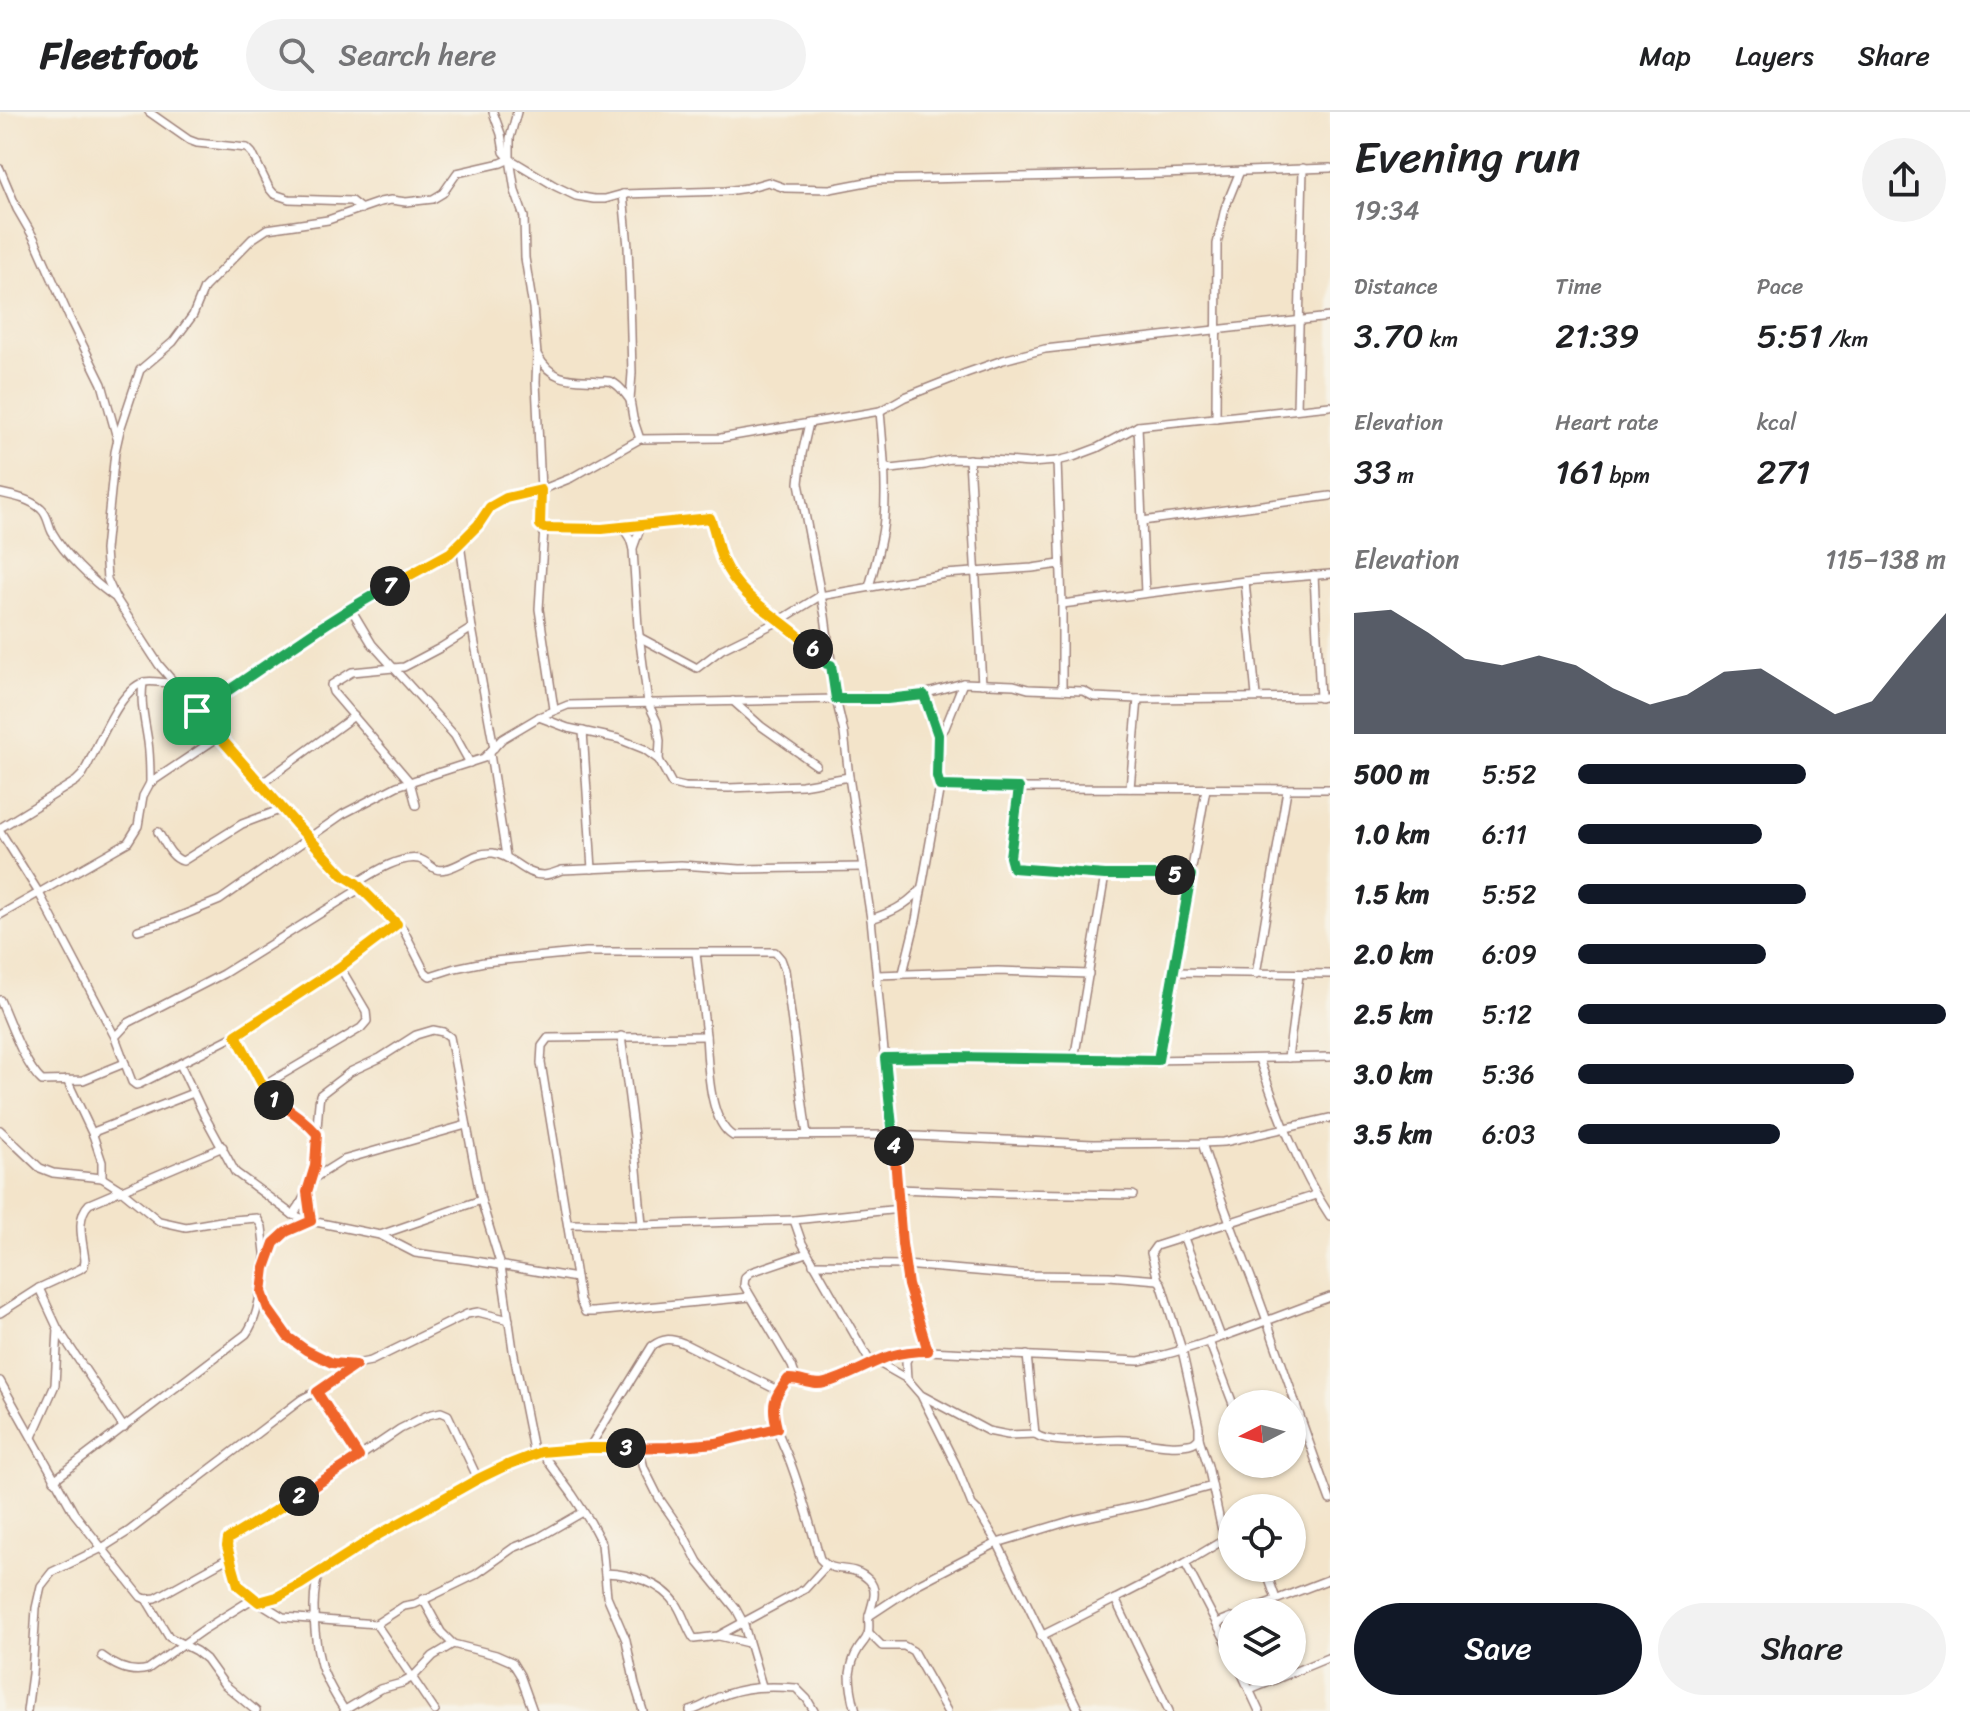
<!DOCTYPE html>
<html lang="en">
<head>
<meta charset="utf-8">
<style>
	body { margin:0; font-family:Sriracha,sans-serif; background:#f2f2f2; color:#202124; height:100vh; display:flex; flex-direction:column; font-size:30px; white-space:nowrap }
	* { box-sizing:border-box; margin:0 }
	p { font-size:26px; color:#757577 }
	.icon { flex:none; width:44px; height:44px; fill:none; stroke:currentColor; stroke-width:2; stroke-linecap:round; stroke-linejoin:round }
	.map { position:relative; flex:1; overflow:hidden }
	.details { display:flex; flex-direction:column; background:#fff; width:640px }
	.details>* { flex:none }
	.needle { width:52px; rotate:264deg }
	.fabs { position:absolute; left:1218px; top:1278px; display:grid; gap:16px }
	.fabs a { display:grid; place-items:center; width:88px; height:88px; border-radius:50%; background:#fff; box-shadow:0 2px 6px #0004; font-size:40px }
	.pin { position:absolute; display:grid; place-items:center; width:68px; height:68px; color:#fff; margin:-34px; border-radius:16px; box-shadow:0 4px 12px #0006 }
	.km { position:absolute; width:40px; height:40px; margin:-20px; border-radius:50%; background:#222; color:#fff; font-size:22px; line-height:40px; text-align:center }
	.round { display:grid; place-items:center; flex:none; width:84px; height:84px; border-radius:42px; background:#f2f2f2 }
	.head { display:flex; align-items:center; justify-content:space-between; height:136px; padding:0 24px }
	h1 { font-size:44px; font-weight:600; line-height:60px }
	.figures { display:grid; grid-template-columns:repeat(3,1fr); gap:12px; height:136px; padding:8px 24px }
	.figures div { display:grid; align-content:center }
	.figures b { font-size:34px; font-weight:600 }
	.figures small { font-size:22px; font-weight:400 }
	.figures p { font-size:22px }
	.chart { height:224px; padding:16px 24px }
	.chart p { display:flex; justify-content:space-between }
	.chart svg { width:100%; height:144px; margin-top:8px; fill:#111827; opacity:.7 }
	.action { display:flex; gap:16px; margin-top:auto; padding:16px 24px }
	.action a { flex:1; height:92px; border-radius:48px; background:#111827; color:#fff; font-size:32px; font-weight:600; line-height:92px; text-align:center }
	.action a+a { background:#f2f2f2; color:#202124 }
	ul { padding:0 24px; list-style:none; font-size:26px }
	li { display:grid; grid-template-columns:128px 96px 1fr; align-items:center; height:60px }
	li i { height:20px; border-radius:10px; background:#111827 }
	header { display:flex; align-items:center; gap:48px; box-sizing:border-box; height:112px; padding:0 40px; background:#fff; border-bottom:2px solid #e0e0e0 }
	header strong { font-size:38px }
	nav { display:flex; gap:44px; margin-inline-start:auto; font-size:28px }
	.search { width:560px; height:72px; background:#f2f2f2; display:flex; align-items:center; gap:20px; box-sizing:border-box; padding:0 28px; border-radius:44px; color:#757577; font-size:30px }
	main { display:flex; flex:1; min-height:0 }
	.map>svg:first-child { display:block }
</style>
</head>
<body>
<header>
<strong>Fleetfoot</strong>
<div class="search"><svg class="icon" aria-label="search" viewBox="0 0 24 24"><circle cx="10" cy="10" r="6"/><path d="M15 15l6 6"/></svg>Search here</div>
<nav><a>Map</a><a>Layers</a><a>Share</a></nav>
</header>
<main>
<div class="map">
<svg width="1330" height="1599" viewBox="0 0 1330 1599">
	<rect width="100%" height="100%" fill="#f7f3e8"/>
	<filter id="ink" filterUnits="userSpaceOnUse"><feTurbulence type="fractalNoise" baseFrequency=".0125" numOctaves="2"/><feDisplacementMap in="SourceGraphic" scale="16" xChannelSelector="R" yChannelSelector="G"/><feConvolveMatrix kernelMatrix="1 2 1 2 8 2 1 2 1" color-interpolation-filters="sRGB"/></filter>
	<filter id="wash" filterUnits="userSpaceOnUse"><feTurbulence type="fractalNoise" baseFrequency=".006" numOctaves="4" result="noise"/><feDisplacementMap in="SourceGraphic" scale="32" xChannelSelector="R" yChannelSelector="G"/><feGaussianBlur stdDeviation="1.8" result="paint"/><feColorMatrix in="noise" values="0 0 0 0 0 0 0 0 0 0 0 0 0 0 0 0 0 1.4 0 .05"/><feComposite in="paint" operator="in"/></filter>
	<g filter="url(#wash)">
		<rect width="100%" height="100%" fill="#f3e4ca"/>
	</g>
	<g filter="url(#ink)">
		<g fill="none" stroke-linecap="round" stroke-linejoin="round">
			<g stroke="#9e827a" stroke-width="10">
				<g id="street">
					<path d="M149,0L189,28L197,31L247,36L252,41L269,76L274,82L289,87L351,89L361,97"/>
					<path d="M493,0L501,22L504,40L510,47L555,74L576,84L594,87H605L623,82L726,79L747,76L768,70L785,76L830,77L877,68L1162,62L1330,56"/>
					<path d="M517,0L510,26V47L515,79L524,105L525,146L533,196L537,243L536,270L541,378L540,413L544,416L602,417L710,406C716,420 717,435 723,449C739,487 774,502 804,527C813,536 820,548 831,553"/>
					<path d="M510,47L501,51L457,61L443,81L433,87L406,90L391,88L380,90L328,108L267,117L252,127L204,176L193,203L173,230L140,258L120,318L115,340L105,438L107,467L115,485L159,553L295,711L343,763L356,771L403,817L425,860L430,864L455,856L484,850L586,840H775L781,847L785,858L807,1023"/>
					<path d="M0,57L17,97L35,128L70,207L102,272L117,326"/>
					<path d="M623,82L628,135L630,185L632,261L630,288L633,306L640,327"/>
					<path d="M538,244C553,271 573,267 599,269C603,269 608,268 612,270C620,273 625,282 630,288"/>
					<path d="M1297,297L1303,56"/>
					<path d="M1216,306L1217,132L1225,96L1240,59"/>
					<path d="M809,311L802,342L799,371L825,504L836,587L844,621L849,665L871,807L905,1153L908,1173L928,1239"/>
					<path d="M1138,314L1145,481"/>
					<path d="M969,347L982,572"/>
					<path d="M1057,349L1062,492V577"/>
					<path d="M885,354L891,357L925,353L950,347L993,348L1030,351L1057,349L1073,345L1097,336L1138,314L1330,294"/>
					<path d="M0,381C14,384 30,387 41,397C48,403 48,412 52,420C65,443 91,468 113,484"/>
					<path d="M1142,409L1330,384"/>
					<path d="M621,415C629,422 631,429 633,438L638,515L648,591L657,610L660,629L659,648"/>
					<path d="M544,416L539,497L554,597"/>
					<path d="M460,432L472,516L494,636"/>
					<path d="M633,436L641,414"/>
					<path d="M1314,463L1320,586"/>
					<path d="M1245,469L1256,584"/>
					<path d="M869,475C875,453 882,430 884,407C887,371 883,335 880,299"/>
					<path d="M1062,492L1245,469L1330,462"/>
					<path d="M351,497L372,532L455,624L470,651"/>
					<path d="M639,525L697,556L722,537L779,509L820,484L945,462L1032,456L1060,452"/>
					<path d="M143,571C140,592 145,609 148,630C150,644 150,657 150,671"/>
					<path d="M924,583L938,623L937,664L940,674L973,676L1330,677"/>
					<path d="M733,589L761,614L816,653"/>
					<path d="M197,599L240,572L327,510L450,441L478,413L490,395L506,386L541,378L571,366L640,327L721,326L880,299L905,285L966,261L1003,248L1045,237L1330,205"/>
					<path d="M539,605L568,616L619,627L644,637L659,648L672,672L685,675L729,676L802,673L849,665"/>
					<path d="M583,619L592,757"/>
					<path d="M938,623L945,616L963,571"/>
					<path d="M490,642L506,744"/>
					<path d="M261,672L354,604"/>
					<path d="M1019,676L1010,745L1013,756L1105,763H1191"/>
					<path d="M1130,676L1138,587"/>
					<path d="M416,693L410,670L333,580L331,573L352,560L404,555L440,536L472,516"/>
					<path d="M0,716L76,669L82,663C97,639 117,579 144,570C153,568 166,571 175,572"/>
					<path d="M0,719L39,781L115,925"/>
					<path d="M158,720C165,731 171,746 183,749L242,712L282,697"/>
					<path d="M356,771C371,762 400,743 419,747C430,750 433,761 446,757C464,753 472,740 493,741C512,743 524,764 544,763C549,763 556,760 562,758L681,753L740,757L862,755"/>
					<path d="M361,776L223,862L128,911L115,925L132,970L136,973L140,972L236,923L257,910L340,855L397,812"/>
					<path d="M0,803L128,730L138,714L143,684L150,671L220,624"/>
					<path d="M871,807C890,801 905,794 919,779"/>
					<path d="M138,818L171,808L220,788L343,702L397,674L484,646L502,627L539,605L568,593L836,587H887L913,585L963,571L1014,573L1028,577L1083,579L1094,585L1138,587L1330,585"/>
					<path d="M696,841C699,868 703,896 706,923C708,950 708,1009 733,1024L893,1023L1093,1032L1202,1031L1224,1030L1330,1006"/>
					<path d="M1173,860L1330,862"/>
					<path d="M903,861L916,808L940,674"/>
					<path d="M1256,862L1287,678"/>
					<path d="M877,863L998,859L1089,862"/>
					<path d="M0,888C10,910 24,953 42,969L83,968L125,951"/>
					<path d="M236,923L270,984L299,1003L317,1022"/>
					<path d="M621,924L634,1024L642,1113"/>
					<path d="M706,924L548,926L542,934L541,951L580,1189L585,1200H593L750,1185"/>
					<path d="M885,946C965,945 1044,948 1123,948C1192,948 1261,946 1330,945"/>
					<path d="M1288,946L1299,863"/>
					<path d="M1259,947C1278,1001 1298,1056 1330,1104"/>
					<path d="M1074,948L1105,763"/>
					<path d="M1158,948L1206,677"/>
					<path d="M180,952L204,1003L235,1060L293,1103L311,1109L380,1123L415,1141L469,1148L576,1166"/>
					<path d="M67,968L93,1023"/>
					<path d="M263,974L361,916L367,909L366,899L340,855"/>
					<path d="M0,1018L40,1056L53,1061L102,1066L121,1078L159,1109L186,1115L221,1109L257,1106L262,1115L266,1149"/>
					<path d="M1202,1031C1221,1092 1246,1149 1267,1209C1288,1269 1308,1329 1330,1388"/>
					<path d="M102,1066V1050L93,1023L96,1019L193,981"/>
					<path d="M311,1068L343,1048L466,1013"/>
					<path d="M898,1077L1005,1081L1133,1083"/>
					<path d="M307,1080L311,1109"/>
					<path d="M293,1103C321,1067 314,1025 320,983L350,960L380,946L416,923L433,918L443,920L450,925L481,1088L501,1154L513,1238L534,1343"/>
					<path d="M568,1112L642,1113L794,1108"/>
					<path d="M380,1123L481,1088"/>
					<path d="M1184,1126L1221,1225"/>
					<path d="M813,1152L905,1153L1023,1163L1109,1164L1158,1168L1161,1171L1182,1238L1199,1315V1326C1195,1330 1194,1331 1189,1332C1169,1336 1147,1329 1127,1328C1103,1326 1053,1335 1035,1322L1027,1243"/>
					<path d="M1158,1168L1151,1141L1156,1134L1316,1083"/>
					<path d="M39,1176L58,1217L124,1316"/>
					<path d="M262,1180C278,1226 320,1262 371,1249L467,1202L478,1200L509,1208"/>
					<path d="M0,1201L39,1176L80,1157L84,1154L85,1148C83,1130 75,1106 89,1092L223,1035"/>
					<path d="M1209,1229L1233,1292"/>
					<path d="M877,1250L907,1267L921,1283L956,1353L972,1393L978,1399L1000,1436L1079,1599"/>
					<path d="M872,1253L802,1131L794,1108L900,1097"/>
					<path d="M796,1266L792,1254L744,1173L745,1165L751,1160L807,1141"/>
					<path d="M907,1267L906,1250L910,1240"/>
					<path d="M0,1269L74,1401L141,1485L146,1487L156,1486L230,1445"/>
					<path d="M317,1280L359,1345"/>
					<path d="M923,1284L988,1319L1008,1323L1035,1322"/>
					<path d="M32,1325L55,1273L58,1217"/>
					<path d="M1199,1326L1208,1354L1224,1428"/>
					<path d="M589,1336L652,1234C663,1226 670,1226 683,1231L779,1279"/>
					<path d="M639,1336L644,1356L659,1386L681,1418L698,1450L736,1497L743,1510L762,1574"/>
					<path d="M541,1340L572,1382L591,1411L602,1432L607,1484L626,1528L635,1573L643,1599"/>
					<path d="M478,1367L448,1303L441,1300L428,1303L400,1317L316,1374L228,1427L227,1434L238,1473L259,1490L283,1505L376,1512L404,1494L415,1492L475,1463L513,1436L538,1426L583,1400"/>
					<path d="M54,1368L246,1222C267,1194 257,1142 282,1123C290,1116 301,1113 311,1109"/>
					<path d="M1185,1451L1232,1541"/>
					<path d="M1265,1456L1276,1487"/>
					<path d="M605,1461C631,1462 662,1470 677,1493C684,1504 687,1517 694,1527L718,1524L805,1477L826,1454"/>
					<path d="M318,1463C311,1488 314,1527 321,1553C326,1569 336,1585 345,1599"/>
					<path d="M146,1487L169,1525L196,1539L206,1547L224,1572L256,1599"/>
					<path d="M423,1487L441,1520L453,1532L496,1543L512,1550L520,1563L533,1599"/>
					<path d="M259,1490L277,1485L301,1472L378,1423L478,1367L541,1340L589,1336L668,1335L716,1331L777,1316"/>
					<path d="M1244,1500L1330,1467"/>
					<path d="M869,1504L916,1473L997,1431L1073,1408L1147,1392L1212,1374"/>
					<path d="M1217,1511L1232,1505"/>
					<path d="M376,1512L435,1599"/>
					<path d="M869,1521L882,1534H904L913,1539L947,1599"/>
					<path d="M719,1524L748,1531"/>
					<path d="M1041,1524L1115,1487"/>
					<path d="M102,1544C116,1555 131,1562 148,1557L203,1518L254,1486"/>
					<path d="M1241,1560L1259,1599"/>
					<path d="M1250,1578L1330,1545"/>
					<path d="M345,1598L380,1577L402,1571L413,1565L433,1544L453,1532"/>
					<path d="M27,1599L32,1562L36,1496L41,1474L52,1460L102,1436L129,1419L302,1287L323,1276L356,1253"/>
					<path d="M690,1599C701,1596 709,1590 719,1585C745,1574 769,1574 796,1576L807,1587L814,1599"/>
					<path d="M856,1599C853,1588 850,1573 850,1562C851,1555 854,1544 858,1538C861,1532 866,1529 868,1522C870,1516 868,1510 869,1504C872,1491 879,1479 869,1468C851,1450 835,1464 820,1447C811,1416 803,1385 792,1355C786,1337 775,1319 773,1301C772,1287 780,1277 788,1267L796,1266L812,1273L824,1272L846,1265L893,1243L928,1239L1139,1249C1204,1235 1267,1208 1330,1185"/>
					<path d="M1169,1599L1115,1487L1185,1451L1232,1423"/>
				</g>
			</g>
			<use href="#street" stroke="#fff" stroke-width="7"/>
		</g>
	</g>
	<g fill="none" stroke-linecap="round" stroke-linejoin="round" filter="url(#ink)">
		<g stroke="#fff" stroke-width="16">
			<path id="split-1" d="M197,599L295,711L343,763L356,771L397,812L340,855L236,923L263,974L274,988"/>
		</g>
		<g stroke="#fff" stroke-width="16">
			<path id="split-2" d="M274,988C291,998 304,1007 317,1022L315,1054L307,1080L311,1109L286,1120L274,1131L265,1156L262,1180L268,1197L288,1225L306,1238L332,1251L356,1253L317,1280L359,1345L299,1384"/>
		</g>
		<g stroke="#fff" stroke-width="16">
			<path id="split-3" d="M299,1384L228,1427L227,1434L238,1473L259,1490L277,1485L301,1472L378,1423L478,1367L505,1354L541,1340L589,1336H626"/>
		</g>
		<g stroke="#fff" stroke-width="16">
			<path id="split-4" d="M626,1336L668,1335L716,1331L777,1316C771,1293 773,1286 788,1267C802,1266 811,1275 825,1271C848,1265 868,1252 890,1244C903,1240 916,1239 928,1239L908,1173L902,1132L894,1034"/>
		</g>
		<g stroke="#fff" stroke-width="16">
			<path id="split-5" d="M894,1034L885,946L951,945L1158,948L1191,763H1175"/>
		</g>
		<g stroke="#fff" stroke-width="16">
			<path id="split-6" d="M813,537L827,552L831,553L836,587H887L924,583L938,623L937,664L940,674L1019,676L1010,745L1013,756L1105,763H1175"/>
		</g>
		<g stroke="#fff" stroke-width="16">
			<path id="split-7" d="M390,474L450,441L478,413L490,395L506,386L541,378L540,413L544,416L602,417L710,406C716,420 717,436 723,449C742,491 784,506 813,537"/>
		</g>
		<g stroke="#fff" stroke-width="16">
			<path id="split-8" d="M197,599C262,558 322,510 390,474"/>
		</g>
		<use href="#split-1" stroke="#f5b400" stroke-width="10"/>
		<use href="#split-2" stroke="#f0652b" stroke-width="10"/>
		<use href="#split-3" stroke="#f5b400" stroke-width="10"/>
		<use href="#split-4" stroke="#f0652b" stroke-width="10"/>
		<use href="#split-5" stroke="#22a559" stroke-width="10"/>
		<use href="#split-6" stroke="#22a559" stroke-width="10"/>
		<use href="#split-7" stroke="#f5b400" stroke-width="10"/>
		<use href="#split-8" stroke="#22a559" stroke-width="10"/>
	</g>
</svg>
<div class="fabs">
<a><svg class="needle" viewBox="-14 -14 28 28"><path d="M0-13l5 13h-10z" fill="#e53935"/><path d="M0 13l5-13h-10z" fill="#757577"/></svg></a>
<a><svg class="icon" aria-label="locate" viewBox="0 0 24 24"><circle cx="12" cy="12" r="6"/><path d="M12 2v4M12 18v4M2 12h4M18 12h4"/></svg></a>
<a><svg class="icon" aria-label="layers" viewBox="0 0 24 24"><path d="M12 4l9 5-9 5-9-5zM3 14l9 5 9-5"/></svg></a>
</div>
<div class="pin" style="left:197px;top:599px;background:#1e9e55"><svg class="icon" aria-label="arrive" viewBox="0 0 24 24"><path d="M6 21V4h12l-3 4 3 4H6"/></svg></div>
<b class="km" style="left:274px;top:988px">1</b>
<b class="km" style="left:299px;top:1384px">2</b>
<b class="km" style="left:626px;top:1336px">3</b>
<b class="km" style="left:894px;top:1034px">4</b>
<b class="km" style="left:1175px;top:763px">5</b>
<b class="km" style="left:813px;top:537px">6</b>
<b class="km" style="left:390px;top:474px">7</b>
</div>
<section class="details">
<div class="head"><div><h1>Evening run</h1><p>19:34</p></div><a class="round"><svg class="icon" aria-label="share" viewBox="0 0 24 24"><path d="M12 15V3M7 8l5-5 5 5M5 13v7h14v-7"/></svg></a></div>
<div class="figures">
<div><p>Distance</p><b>3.70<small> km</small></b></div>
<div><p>Time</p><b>21:39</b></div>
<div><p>Pace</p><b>5:51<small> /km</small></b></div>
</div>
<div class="figures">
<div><p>Elevation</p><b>33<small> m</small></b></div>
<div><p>Heart rate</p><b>161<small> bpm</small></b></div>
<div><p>kcal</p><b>271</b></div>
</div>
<div class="chart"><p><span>Elevation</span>115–138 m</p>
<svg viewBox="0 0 160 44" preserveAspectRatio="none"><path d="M0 44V7L10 6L20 13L30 21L40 23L50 20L60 23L70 30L80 35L90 32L100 25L110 24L120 31L130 38L140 34L150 20L160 7V44z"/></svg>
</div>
<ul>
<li><b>500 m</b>5:52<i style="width:62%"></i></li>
<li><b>1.0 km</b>6:11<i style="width:50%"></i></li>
<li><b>1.5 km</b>5:52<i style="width:62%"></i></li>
<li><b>2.0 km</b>6:09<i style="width:51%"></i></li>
<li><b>2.5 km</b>5:12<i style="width:100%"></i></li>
<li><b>3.0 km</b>5:36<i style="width:75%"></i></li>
<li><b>3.5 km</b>6:03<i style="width:55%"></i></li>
</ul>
<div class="action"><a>Save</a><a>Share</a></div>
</section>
</main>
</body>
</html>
